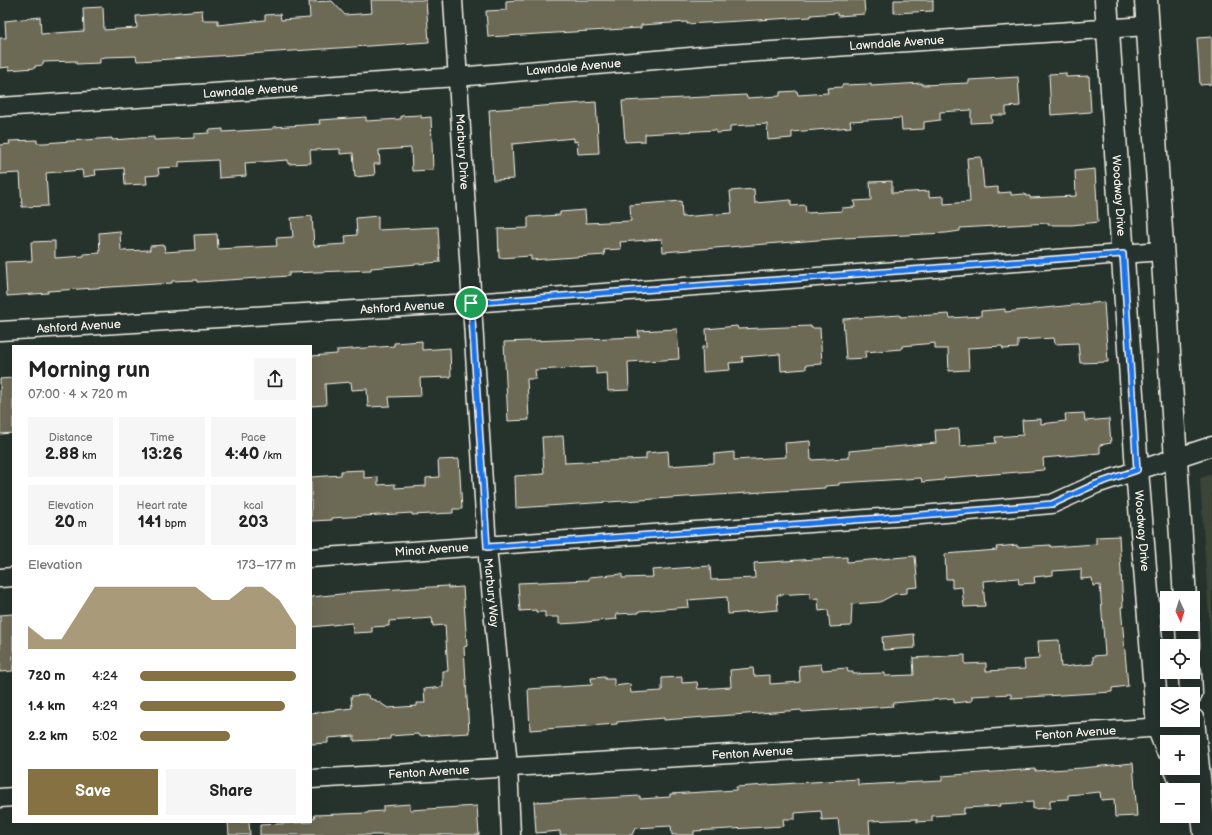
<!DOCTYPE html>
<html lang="en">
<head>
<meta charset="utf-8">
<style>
	body { margin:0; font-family:"Balsamiq Sans",sans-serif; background:#f6f6f6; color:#222; height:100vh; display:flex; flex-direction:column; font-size:15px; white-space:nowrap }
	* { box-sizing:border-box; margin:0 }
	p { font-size:13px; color:#767676 }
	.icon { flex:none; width:22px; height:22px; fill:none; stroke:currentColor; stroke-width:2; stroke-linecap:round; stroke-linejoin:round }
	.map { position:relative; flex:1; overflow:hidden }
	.drawer { position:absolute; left:12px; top:345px; width:300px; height:478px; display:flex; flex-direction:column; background:#fff; border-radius:0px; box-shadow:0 4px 16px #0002 }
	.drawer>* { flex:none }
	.needle { width:26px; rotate:176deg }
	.buttons { position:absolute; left:1160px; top:591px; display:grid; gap:8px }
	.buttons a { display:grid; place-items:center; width:40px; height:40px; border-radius:0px; background:#fff; box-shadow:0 4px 16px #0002; font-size:20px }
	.pin { position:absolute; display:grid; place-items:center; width:34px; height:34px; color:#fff; margin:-17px; border:2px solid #fff; border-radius:50%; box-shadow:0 1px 4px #0007 }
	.round { display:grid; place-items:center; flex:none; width:42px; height:42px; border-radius:0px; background:#f6f6f6 }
	.head { display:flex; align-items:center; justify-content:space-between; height:68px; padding:0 16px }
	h1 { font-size:22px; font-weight:800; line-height:30px }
	.stats { display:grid; grid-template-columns:repeat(3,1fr); gap:6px; height:68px; padding:4px 16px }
	.stats div { display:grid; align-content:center; border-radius:0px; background:#f6f6f6; text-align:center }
	.stats b { font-size:17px; font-weight:800 }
	.stats small { font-size:11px; font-weight:400 }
	.stats p { font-size:11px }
	.chart { height:112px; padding:8px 16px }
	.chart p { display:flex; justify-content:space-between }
	.chart svg { width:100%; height:72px; margin-top:4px; fill:#857141; opacity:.7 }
	.action { display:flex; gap:8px; margin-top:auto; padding:8px 16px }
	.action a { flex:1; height:46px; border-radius:0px; background:#857141; color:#fff; font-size:16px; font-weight:800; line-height:46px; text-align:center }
	.action a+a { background:#f6f6f6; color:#222 }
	ul { padding:0 16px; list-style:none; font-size:13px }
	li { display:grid; grid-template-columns:64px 48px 1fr; align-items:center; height:30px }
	li i { height:10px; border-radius:5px; background:#857141 }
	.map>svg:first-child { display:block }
</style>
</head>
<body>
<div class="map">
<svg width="1212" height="835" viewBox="0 0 1212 835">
	<rect width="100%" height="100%" fill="#26332d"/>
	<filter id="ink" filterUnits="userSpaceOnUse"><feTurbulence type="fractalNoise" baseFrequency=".025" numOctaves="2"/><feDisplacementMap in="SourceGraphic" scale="8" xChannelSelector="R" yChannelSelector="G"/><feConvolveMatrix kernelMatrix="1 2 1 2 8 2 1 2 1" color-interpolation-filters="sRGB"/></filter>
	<g filter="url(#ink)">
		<path fill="#3b4439" d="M1212,474V664L1200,478Z"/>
		<g fill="#6c6a55" stroke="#f4f1e8">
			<path d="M371,0H426L429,42L156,60L137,61L136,56L105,57L100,58V63L76,64V61L43,62V65L35,66V68L9,70V67L0,68V38H6L5,21L40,17L41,34L84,31L83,8L103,7L104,30L137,28L136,16L202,10L203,20H218V25L265,20V15L280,14L281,20L310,18L309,2L332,1L345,15L372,13Z"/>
			<path d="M517,0H864L865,14L838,16L837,13L811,15V17L687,24V22L641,25V28L488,37L486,11L506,10V1Z"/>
			<path d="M894,0H933V11L894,13Z"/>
			<path d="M1212,37V84L1200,85L1197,38Z"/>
			<path d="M1066,73V77L1089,76L1091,112L1051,115L1049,74Z"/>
			<path d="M1018,77L1020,106L1006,107V115H991L992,122L971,123V110L940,112V120L924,122V129L902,130L901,118L850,121L851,127L792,132V138L768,140L767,124L730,126V132L716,133V130L645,134V141L625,142L622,101L746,95L747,98L780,96V92L797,91L798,95L828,93L827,88L842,87V85L871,84V86L922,83V85L969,83V80Z"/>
			<path d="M596,102L599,153L578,154L577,141L574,142V138L512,144L514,179L493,180L489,110Z"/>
			<path d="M421,115V118L431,117L433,170L412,171L411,148L379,150L380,164H374L375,175L355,177L353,153L340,154V149L310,150L311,163L288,164V160L245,163L246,176L219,178L218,160L179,162V167L158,168L159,175L146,176L147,184L125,185L124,168L95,170L96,175L83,177L82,170L46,173L48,206L22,207L20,173L0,174V145L10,144L9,141L37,140V143H44L112,138V140L154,137V140L194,138V134L209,133V130L223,129V132L273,129V127L320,124L319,120L366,117V121L401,119V116Z"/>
			<path d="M981,157L984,188L998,187V193L1011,192V195L1025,194L1026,196H1030V198L1076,196L1075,171L1095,169L1098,222L1072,225H1048V223L960,228V231L946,233L844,238L663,252L662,239L620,242L621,249L604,250L605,255L531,260V256L499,258L498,229L528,228V217L560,215V212L585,210L586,223L631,221L630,205L681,201L682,217L732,213L730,191L754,189L755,203L791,200V206L805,205L806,213L842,211V208L855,207L854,201L871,200L870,182L892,181V193L929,191V197L944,196V204L970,202L967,158Z"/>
			<path d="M312,216L314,246L346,244L345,236L357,235L356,218L378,216V230L438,227L440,262L371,268V270L289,273V276L197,282V280L172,281V283L48,291V293L7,296L5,262L32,261L31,242L55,241V258L84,256V254L100,253L99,233L120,231L121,251L150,250V246L164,245L165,252L195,250L194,235L217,234L218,249L277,246L276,238L293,237L291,218Z"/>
			<path d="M1104,302L1108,362L1080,363L1078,343L1055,344L1054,338L1018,340V348L1003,349L1002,346L968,348L969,370L949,371L948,349H935V343L902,346V349L865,352L866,358L846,359L843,319L900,315V317L949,314L950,318L981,316V311L1005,309V312Z"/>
			<path d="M737,326L738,329L811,326V328H820L822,364L806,365V369L781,371L780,354L742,357L743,362L729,363L730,370L703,372L702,347H707L706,329Z"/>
			<path d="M677,329L679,359L628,362L629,390L608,391L607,373L596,374V367L535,370L536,379H527L529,420L508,421L504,342L639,337L638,331Z"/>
			<path d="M422,341V350L450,348L451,377L420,378L421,396L389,397L390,406L368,407L367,389L352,390L351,382L325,384L326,405L311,406V356L337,354V350L394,346V343Z"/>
			<path d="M13,378V433L0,434V379Z"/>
			<path d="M1084,413L1085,421L1109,419L1111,443L1100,445V453L1043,458L1044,470L944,478V480L922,482L921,478L839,483V485L825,486V488L516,508L515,476L544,474L542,437L563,436L565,463L646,459V453L668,451L669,466L714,463V454L734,452V460L786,457L785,443L810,441L811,460L849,458V451L936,443L935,430L959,429L960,446L996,443L995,437L1023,435L1022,420L1041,419V424L1066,421L1065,414Z"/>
			<path d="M459,459L462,509H453V513L412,515V513L332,518V520L311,521V477L341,475V471L364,470V478L378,477V485L395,484V488L426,486V478L439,477L438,460Z"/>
			<path d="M1119,536L1123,607H1121L1128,686L1112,688V692L1011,698V694L972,696V701L954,703V698L892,703L893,706L802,712L801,710L664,720V718L617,722V724L530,730L528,689L592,685L591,678L605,677V679H614V686L630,684L631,693L662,691V678L682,677V683L697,682L698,689L731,687L730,670L753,668L754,676L770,675V684L800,682L799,666L821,664L822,670L847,668L848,672H853V674L885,673V676L914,675L913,658L965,655V664L986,663V671L1025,669L1024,660L1039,659L1038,641L1059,640L1061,667L1093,664V656L1105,655L1100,585L1093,586L1092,578L1081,579V569L1053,571V575L1034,577L1035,583L1019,584L1018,578L983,581L985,606L964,607L962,587L952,588V579H946L945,554L997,550L996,547L1017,545V547L1050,545L1051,547L1096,544V537Z"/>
			<path d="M915,556L918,587L907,588V593L895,594L880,602L852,604L851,626L830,627L828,610L819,611L818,598L810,599V593L777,595L778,610L728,614L727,597L688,600L689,607L639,611V613L616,614L617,619L577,623L559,624V617H545V612H536V610L520,611L518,583L589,580V577L622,574V578L653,577L652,570L710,566L711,580L755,578L754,563L847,557V562Z"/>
			<path d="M448,586V588L463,587L467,646L464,647L469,733L419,736L418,734L390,736V739L354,741V736L328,738V743L311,744V713L352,708L351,696L368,695L369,698L377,701L388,708L417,706V703H425L424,689L443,687V671H448L445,625L433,626L432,618L389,621V626L372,627V632L353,633L352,623L311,627V597L351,593L350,592Z"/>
			<path d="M13,614V671L0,672V615Z"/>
			<path d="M914,634L915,648L883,650L882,637Z"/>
			<path d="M1133,763L1137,816L1115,817L1114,799L1101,800L1100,792L1068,795V799L1050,800V808L1033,809V802L1000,804L1001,806L964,808V814L932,816V821L917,822V819L869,821L870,835H840L838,819L822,820L821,811L795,813V819H783L784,826L694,831V835H672L671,826L635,828L632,835H560V831L536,833L534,802L640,796V799L670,797V794L736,790V787L858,779V785L942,781V776L1035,769V771L1082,768Z"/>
			<path d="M410,804V810L477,806L479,835H260V825L311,822V819L315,818L314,815L368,813V812L383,811V806Z"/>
			<path d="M228,822H249L250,835H229Z"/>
		</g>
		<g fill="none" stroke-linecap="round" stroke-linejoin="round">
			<g stroke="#f4f1e8" stroke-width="21">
				<g id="street">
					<path id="s1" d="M453,0L487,547L508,766L511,835"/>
					<path id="s2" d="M0,107L457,77L714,55L1147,26"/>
					<path id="s3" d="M0,331L471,303L1162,251"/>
					<path id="s4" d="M311,558L909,516L1052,504L1096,484L1212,446"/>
					<path d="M0,578L13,577"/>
					<path id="s5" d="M311,779L985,739L1193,725"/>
					<path d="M0,798L13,797"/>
				</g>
			</g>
			<g stroke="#f4f1e8" stroke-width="25">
				<g id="secondary">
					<path id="s6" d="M1106,0L1137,470L1158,727L1167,749"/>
					<path d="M1146,0L1185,598"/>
					<path d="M1187,624L1188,646"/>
					<path d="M1190,672L1191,694"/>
					<path d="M1193,720L1205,835"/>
					<path d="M1175,768L1185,790"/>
				</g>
			</g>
			<use href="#street" stroke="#26332d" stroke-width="18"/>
			<use href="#secondary" stroke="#26332d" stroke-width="22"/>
		</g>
	</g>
	<g fill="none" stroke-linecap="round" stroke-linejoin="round" filter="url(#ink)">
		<g stroke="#fff" stroke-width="8">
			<path id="route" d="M1123,254L1137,470L1096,484L1052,504L909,516L487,547L471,303Z"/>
		</g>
		<use href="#route" stroke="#1a73e8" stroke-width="5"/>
	</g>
	<g text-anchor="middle" stroke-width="4" stroke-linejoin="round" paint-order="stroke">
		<g font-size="12" fill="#f4f1e8" stroke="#26332d">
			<text dy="4" stroke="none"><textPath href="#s2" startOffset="899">Lawndale Avenue</textPath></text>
			<text dy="4" stroke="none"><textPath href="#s2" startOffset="575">Lawndale Avenue</textPath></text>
			<text dy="4" stroke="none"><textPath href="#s2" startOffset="251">Lawndale Avenue</textPath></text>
			<text dy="4" stroke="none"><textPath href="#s1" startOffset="152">Marbury Drive</textPath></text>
			<text dy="4" stroke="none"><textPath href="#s6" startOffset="196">Woodway Drive</textPath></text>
			<text dy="4" stroke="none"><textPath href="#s3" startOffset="403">Ashford Avenue</textPath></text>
			<text dy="4" stroke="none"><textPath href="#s3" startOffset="79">Ashford Avenue</textPath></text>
			<text dy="4" stroke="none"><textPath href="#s6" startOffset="532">Woodway Drive</textPath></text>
			<text dy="4" stroke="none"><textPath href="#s4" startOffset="121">Minot Avenue</textPath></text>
			<text dy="4" stroke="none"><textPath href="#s1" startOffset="594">Marbury Way</textPath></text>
			<text dy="4" stroke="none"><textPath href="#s5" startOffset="766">Fenton Avenue</textPath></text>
			<text dy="4" stroke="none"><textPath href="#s5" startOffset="442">Fenton Avenue</textPath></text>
			<text dy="4" stroke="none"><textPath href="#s5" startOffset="118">Fenton Avenue</textPath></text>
		</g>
	</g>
</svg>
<div class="buttons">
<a><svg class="needle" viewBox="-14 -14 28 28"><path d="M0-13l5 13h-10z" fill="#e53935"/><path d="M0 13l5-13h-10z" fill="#767676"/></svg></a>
<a><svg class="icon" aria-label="locate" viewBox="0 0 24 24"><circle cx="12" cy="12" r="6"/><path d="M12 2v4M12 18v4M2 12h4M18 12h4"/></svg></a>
<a><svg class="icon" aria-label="layers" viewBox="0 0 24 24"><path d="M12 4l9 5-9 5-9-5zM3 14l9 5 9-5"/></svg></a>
<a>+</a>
<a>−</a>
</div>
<div class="pin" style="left:471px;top:303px;background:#1e9e55"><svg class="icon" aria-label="arrive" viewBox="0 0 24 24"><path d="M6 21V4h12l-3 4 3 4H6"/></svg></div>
<section class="drawer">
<div class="head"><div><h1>Morning run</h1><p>07:00 · 4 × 720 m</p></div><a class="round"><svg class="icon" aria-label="share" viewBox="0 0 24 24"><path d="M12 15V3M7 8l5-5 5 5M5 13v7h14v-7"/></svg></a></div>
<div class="stats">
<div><p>Distance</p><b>2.88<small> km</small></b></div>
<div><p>Time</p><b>13:26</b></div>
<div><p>Pace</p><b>4:40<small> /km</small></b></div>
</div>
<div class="stats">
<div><p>Elevation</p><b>20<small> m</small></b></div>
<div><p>Heart rate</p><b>141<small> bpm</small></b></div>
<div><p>kcal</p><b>203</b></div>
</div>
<div class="chart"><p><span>Elevation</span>173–177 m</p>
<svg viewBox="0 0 160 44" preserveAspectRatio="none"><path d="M0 44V30L10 38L20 38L30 22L40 6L50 6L60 6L70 6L80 6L90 6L100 6L110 14L120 14L130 6L140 6L150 14L160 30V44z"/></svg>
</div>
<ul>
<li><b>720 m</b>4:24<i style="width:100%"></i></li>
<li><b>1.4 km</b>4:29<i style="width:93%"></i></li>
<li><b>2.2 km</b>5:02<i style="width:58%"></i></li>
</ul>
<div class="action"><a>Save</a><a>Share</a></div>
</section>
</div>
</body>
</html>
